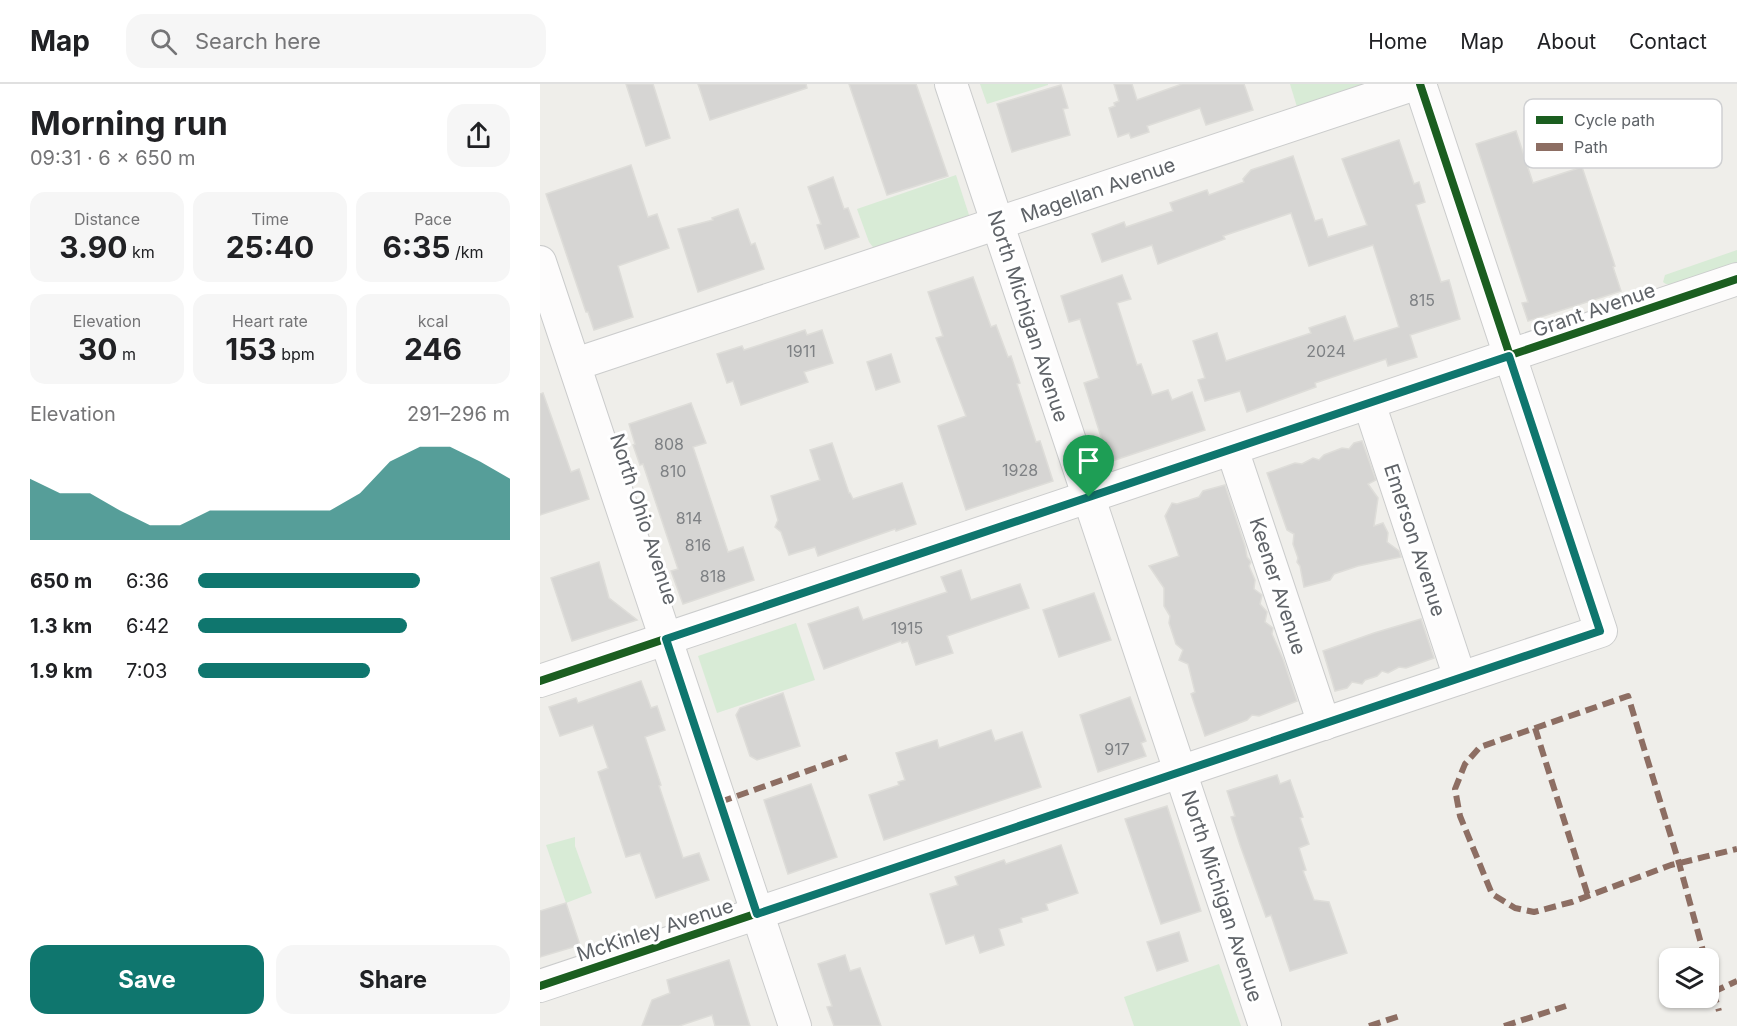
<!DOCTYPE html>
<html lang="en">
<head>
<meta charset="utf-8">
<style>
	body { margin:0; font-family:Inter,sans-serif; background:#f6f6f6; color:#202124; height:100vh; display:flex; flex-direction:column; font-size:22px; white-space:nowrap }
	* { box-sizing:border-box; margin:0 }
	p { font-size:20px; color:#757577 }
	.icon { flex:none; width:33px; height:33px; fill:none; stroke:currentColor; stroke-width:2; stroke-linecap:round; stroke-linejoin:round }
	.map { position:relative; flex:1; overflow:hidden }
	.side { display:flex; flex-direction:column; background:#fff; width:540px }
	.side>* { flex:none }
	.fabs { position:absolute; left:1119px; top:864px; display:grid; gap:12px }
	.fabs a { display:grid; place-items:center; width:60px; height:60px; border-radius:12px; background:#fff; box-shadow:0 2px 4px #0004; font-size:30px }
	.pin { position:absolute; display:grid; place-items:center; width:51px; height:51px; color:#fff; margin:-62px -26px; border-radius:50% 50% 50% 0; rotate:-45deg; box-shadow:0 0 6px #0007 }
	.pin .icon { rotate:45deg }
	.round { display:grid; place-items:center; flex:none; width:63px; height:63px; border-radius:18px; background:#f6f6f6 }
	.overview { display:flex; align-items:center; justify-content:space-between; height:102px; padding:0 30px }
	h1 { font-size:33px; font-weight:700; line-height:45px }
	.figures { display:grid; grid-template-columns:repeat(3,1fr); gap:9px; height:102px; padding:6px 30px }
	.figures div { display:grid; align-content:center; border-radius:15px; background:#f6f6f6; text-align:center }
	.figures b { font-size:30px; font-weight:700 }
	.figures small { font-size:16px; font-weight:400 }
	.figures p { font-size:16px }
	.chart { height:168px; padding:12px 30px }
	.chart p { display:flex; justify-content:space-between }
	.chart svg { width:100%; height:108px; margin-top:6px; fill:#0f766e; opacity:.7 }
	.action { display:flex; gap:12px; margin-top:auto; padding:12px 30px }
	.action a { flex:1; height:69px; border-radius:18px; background:#0f766e; color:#fff; font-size:24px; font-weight:700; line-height:69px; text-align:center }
	.action a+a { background:#f6f6f6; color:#202124 }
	ul { padding:0 30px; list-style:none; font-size:20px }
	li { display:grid; grid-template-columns:96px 72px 1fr; align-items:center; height:45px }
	li i { height:15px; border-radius:8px; background:#0f766e }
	header { display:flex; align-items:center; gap:36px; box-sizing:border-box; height:84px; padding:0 30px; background:#fff; border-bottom:2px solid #e0e0e0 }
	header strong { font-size:28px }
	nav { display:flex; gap:33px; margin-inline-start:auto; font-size:21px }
	.search { width:420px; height:54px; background:#f6f6f6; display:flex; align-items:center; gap:15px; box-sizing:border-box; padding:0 21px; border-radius:18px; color:#757577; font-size:22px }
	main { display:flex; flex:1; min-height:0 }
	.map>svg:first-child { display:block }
</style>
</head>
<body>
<header>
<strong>Map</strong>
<div class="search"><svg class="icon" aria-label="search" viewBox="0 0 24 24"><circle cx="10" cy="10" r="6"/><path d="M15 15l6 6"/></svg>Search here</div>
<nav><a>Home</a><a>Map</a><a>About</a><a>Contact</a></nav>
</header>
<main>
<section class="side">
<div class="overview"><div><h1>Morning run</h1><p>09:31 · 6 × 650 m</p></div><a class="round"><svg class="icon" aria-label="share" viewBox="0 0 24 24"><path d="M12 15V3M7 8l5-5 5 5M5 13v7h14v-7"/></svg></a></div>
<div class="figures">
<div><p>Distance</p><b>3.90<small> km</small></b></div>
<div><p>Time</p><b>25:40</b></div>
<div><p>Pace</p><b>6:35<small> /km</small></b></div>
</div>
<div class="figures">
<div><p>Elevation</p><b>30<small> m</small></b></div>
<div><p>Heart rate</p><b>153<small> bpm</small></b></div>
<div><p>kcal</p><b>246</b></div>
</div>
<div class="chart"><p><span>Elevation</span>291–296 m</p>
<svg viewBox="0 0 160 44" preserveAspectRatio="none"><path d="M0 44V19L10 25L20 25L30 32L40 38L50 38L60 32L70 32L80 32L90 32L100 32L110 25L120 12L130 6L140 6L150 12L160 19V44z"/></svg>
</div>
<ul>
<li><b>650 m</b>6:36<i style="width:71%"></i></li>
<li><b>1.3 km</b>6:42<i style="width:67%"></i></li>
<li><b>1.9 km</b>7:03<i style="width:55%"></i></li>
</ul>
<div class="action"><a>Save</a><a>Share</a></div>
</section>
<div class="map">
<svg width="1197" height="942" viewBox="0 0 1197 942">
	<rect width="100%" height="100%" fill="#efeeea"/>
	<g fill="#d8ebd6">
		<path d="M440,0H508V1L447,20Z"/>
		<path d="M750,0H834L757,23Z"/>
		<path d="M416,91L430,134L339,165L333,163L329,158L317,125Z"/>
		<path d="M1197,166V182L1134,201L1126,200L1123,198L1125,191Z"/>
		<path d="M256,539L275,596L177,629L158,572Z"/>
		<path d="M35,753V762L52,809L26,819L6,761Z"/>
		<path d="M679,880L701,942H594L584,913Z"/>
	</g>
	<g fill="#d6d5d3" stroke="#deddd9" stroke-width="1.5">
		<path d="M86,0H113L130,54L106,62Z"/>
		<path d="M158,0H266L267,4L170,36Z"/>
		<path d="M309,0H376L408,92L347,111Z"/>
		<path d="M574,0H592L597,16L642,0H704L713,26L666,41L660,24L607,42L609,48L591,54L589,49L578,53L569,24L575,22L574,19L579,17Z"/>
		<path d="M521,1L528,24L523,25L530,51L472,68L457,20Z"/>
		<path d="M976,47L993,99L1042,83L1075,182L1073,183L1081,207L988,237L982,219L988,218L936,60Z"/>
		<path d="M859,56L874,100L879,98L885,118L876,121L901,198L909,196L920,235L870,251L877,273L848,282L846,275L775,299L776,303L707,328L700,307L665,317L658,296L665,294L653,257L677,249L686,277L771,249L769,244L805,232L814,257L859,243L833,161L769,182L751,129L683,152L685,155L618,180L612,161L562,178L552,150L584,138L586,143L633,127L630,119L667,106L669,111L704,98L703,95L711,86L753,72L775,137L782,135L788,153L827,141L802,75Z"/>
		<path d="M91,81L108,133L117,130L129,164L78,182L93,233L54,246L48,228H46L6,110Z"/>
		<path d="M293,93L304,125L308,124L319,153L285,165L277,141L281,140L268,103Z"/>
		<path d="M198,125L211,161L215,159L224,185L158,208L138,145L173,136L172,134Z"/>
		<path d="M582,191L591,215L577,219L597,281L601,280L612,311L628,306L632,316L652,308L665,346L569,378L544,299L559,294L540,235L529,238L521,212Z"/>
		<path d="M433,193L451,243L456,241L468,273L471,272L480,299L477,300L496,358L500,357L513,397L426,426L398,342L426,332L396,254L403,252L388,208Z"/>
		<path d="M265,246L267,251L282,246L293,279L264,288L268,298L201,321L193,297L187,299L177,270L202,262L204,266Z"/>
		<path d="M351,270L360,298L336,306L327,278Z"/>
		<path d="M3,309L31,388L39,385L49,415L0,431V310Z"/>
		<path d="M151,319L166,359L153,363L188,468L203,463L214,496L143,520L131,487L138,485L103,380L100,381L93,361L95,360L89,340Z"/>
		<path d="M822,357L836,396L828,400L838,414L834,442L843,439L848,449L847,458L859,467L861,473L818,482L794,490L790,496L764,503L760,482L757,478L758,474L753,460L754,450L747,446L727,389L755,379L762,380L773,374L779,376L784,371L802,364L809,365L814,359Z"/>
		<path d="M292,359L309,409H310L313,415L362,399L376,440L356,447L355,445L278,472L275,463L249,471L241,448L235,443L238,436L231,412L280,396L270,366Z"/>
		<path d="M685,401L705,462L707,473L711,478L709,482L715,496L714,505L722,511L720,520L727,528L725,538L733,544L732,550L743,575L757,617L719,632L712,631L707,636L665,652L651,610L655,608L648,580L639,576L643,566L636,560L629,539L630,532L624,522V504L609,482L639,472L625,432L632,419L637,420L659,413L663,407Z"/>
		<path d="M59,478L69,514L97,536L32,557L11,494Z"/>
		<path d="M421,486L431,516L480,500L489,524L407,552L413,569L376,581L368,557L362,559L361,557L284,585L268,540L318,523L323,536L407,508L401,493Z"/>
		<path d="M554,509L571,556L519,573L503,526Z"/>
		<path d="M881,535L894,574L866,584L859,583L848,589L842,587L837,592L825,596L822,600L812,598L807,604L795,607L783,567L834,549Z"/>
		<path d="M101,597L111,624L117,622L125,646L105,653L121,701L119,702L143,774L159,769L169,796L116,814L100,769L86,773L58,688L68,684L53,641L20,652L9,623L36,614L38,619Z"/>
		<path d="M243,609L260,662L217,676L210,672L196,631L200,624Z"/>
		<path d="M590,613L606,657L601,659L606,672L558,688L540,631Z"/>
		<path d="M451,646L455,657L482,648L501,703L344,756L329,711L359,701L358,698L365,696L356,669L397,656L399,664Z"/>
		<path d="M737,691L740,700L750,696L763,733L760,734L769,760L759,764L766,786L763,787L774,816L789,818L807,869L750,887L731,831L726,833L700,761L691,733L695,732L687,707Z"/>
		<path d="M271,700L297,773L248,790L224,716Z"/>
		<path d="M627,722L661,827L621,840L585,735Z"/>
		<path d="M521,761L538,809L506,820L508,826L481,834L482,838L459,845L464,861L440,869L434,851L406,860L390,810L418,801L415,793L464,776L466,780Z"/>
		<path d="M26,819L40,861L0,873V827Z"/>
		<path d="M639,848L648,877L617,887L607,858Z"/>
		<path d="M305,871L310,887L320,884L341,942H294L287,923L292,922L278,880Z"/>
		<path d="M189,876L210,942H175L172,931L139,942H102L112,916L130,909L127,896Z"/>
	</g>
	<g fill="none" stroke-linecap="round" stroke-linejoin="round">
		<g stroke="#cbcccc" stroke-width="34">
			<g id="minor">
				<path d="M411,0L725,942"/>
				<path d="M0,178L255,942"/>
				<path d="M36,280L875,0"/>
				<path d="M829,319L920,594"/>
				<path d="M692,365L784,640"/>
				<path d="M0,597L1197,195"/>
				<path d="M0,902L1061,547L880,0"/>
			</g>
		</g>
		<use href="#minor" stroke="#fdfcfc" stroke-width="32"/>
		<g stroke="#8d6e63" stroke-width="6" stroke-dasharray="12 6" stroke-linecap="butt">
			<path d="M995,644L1048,812"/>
			<path d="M180,718L307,673"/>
			<path d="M1165,874L1139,779L1088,612L940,663L925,680L915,705L920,732L952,810L975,824L994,828L1032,818L1131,781C1153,776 1175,770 1197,765"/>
			<path d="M1168,890L1179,927"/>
			<path d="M1173,908L1197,897"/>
			<path d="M829,942L863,931"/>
			<path d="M964,942L1026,922"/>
		</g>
		<g stroke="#fff" stroke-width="11">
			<g id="cycleway">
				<path d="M0,597L1197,195"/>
				<path d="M0,902L1061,547L880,0"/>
			</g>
		</g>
		<use href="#cycleway" stroke="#1b5e20" stroke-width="8"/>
	</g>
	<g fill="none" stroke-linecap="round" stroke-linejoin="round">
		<g stroke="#fff" stroke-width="12">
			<path id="route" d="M969,272L1060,547L217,830L126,555Z"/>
		</g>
		<use href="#route" stroke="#0f766e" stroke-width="8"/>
	</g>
	<g text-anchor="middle" stroke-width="6" stroke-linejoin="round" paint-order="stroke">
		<g font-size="16" fill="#7e8184">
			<text x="882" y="222">815</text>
			<text x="261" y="273">1911</text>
			<text x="786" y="273">2024</text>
			<text x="129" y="366">808</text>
			<text x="480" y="392">1928</text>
			<text x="133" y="393">810</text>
			<text x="149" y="440">814</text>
			<text x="158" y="467">816</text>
			<text x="173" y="498">818</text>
			<text x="367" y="550">1915</text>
			<text x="577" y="671">917</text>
		</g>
		<g font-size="20" fill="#5f6368" stroke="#fff">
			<text transform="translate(558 106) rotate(-19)" y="7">Magellan Avenue</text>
			<text transform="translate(1054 226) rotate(-19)" y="7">Grant Avenue</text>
			<text transform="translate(488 232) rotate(72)" y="7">North Michigan Avenue</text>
			<text transform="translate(104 435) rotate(72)" y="7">North Ohio Avenue</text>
			<text transform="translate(875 456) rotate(72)" y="7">Emerson Avenue</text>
			<text transform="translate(738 502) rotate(72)" y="7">Keener Avenue</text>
			<text transform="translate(682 812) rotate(72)" y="7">North Michigan Avenue</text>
			<text transform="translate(115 846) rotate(-18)" y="7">McKinley Avenue</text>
		</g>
	</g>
	<rect x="984" y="15" width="198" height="69" rx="9" fill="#fff" stroke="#cfd0d2" stroke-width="1.5"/>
	<rect x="996" y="32" width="27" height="8" fill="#1b5e20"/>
	<rect x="996" y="59" width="27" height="8" fill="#8d6e63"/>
	<g font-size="16" fill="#5f6368">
		<text x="1034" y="42">Cycle path</text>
		<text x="1034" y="69">Path</text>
	</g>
</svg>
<div class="fabs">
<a><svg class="icon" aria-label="layers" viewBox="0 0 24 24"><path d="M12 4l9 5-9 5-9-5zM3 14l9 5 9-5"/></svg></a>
</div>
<div class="pin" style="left:549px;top:413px;background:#1e9e55"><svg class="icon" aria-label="arrive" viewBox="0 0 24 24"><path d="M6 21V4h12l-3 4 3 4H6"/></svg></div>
</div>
</main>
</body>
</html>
